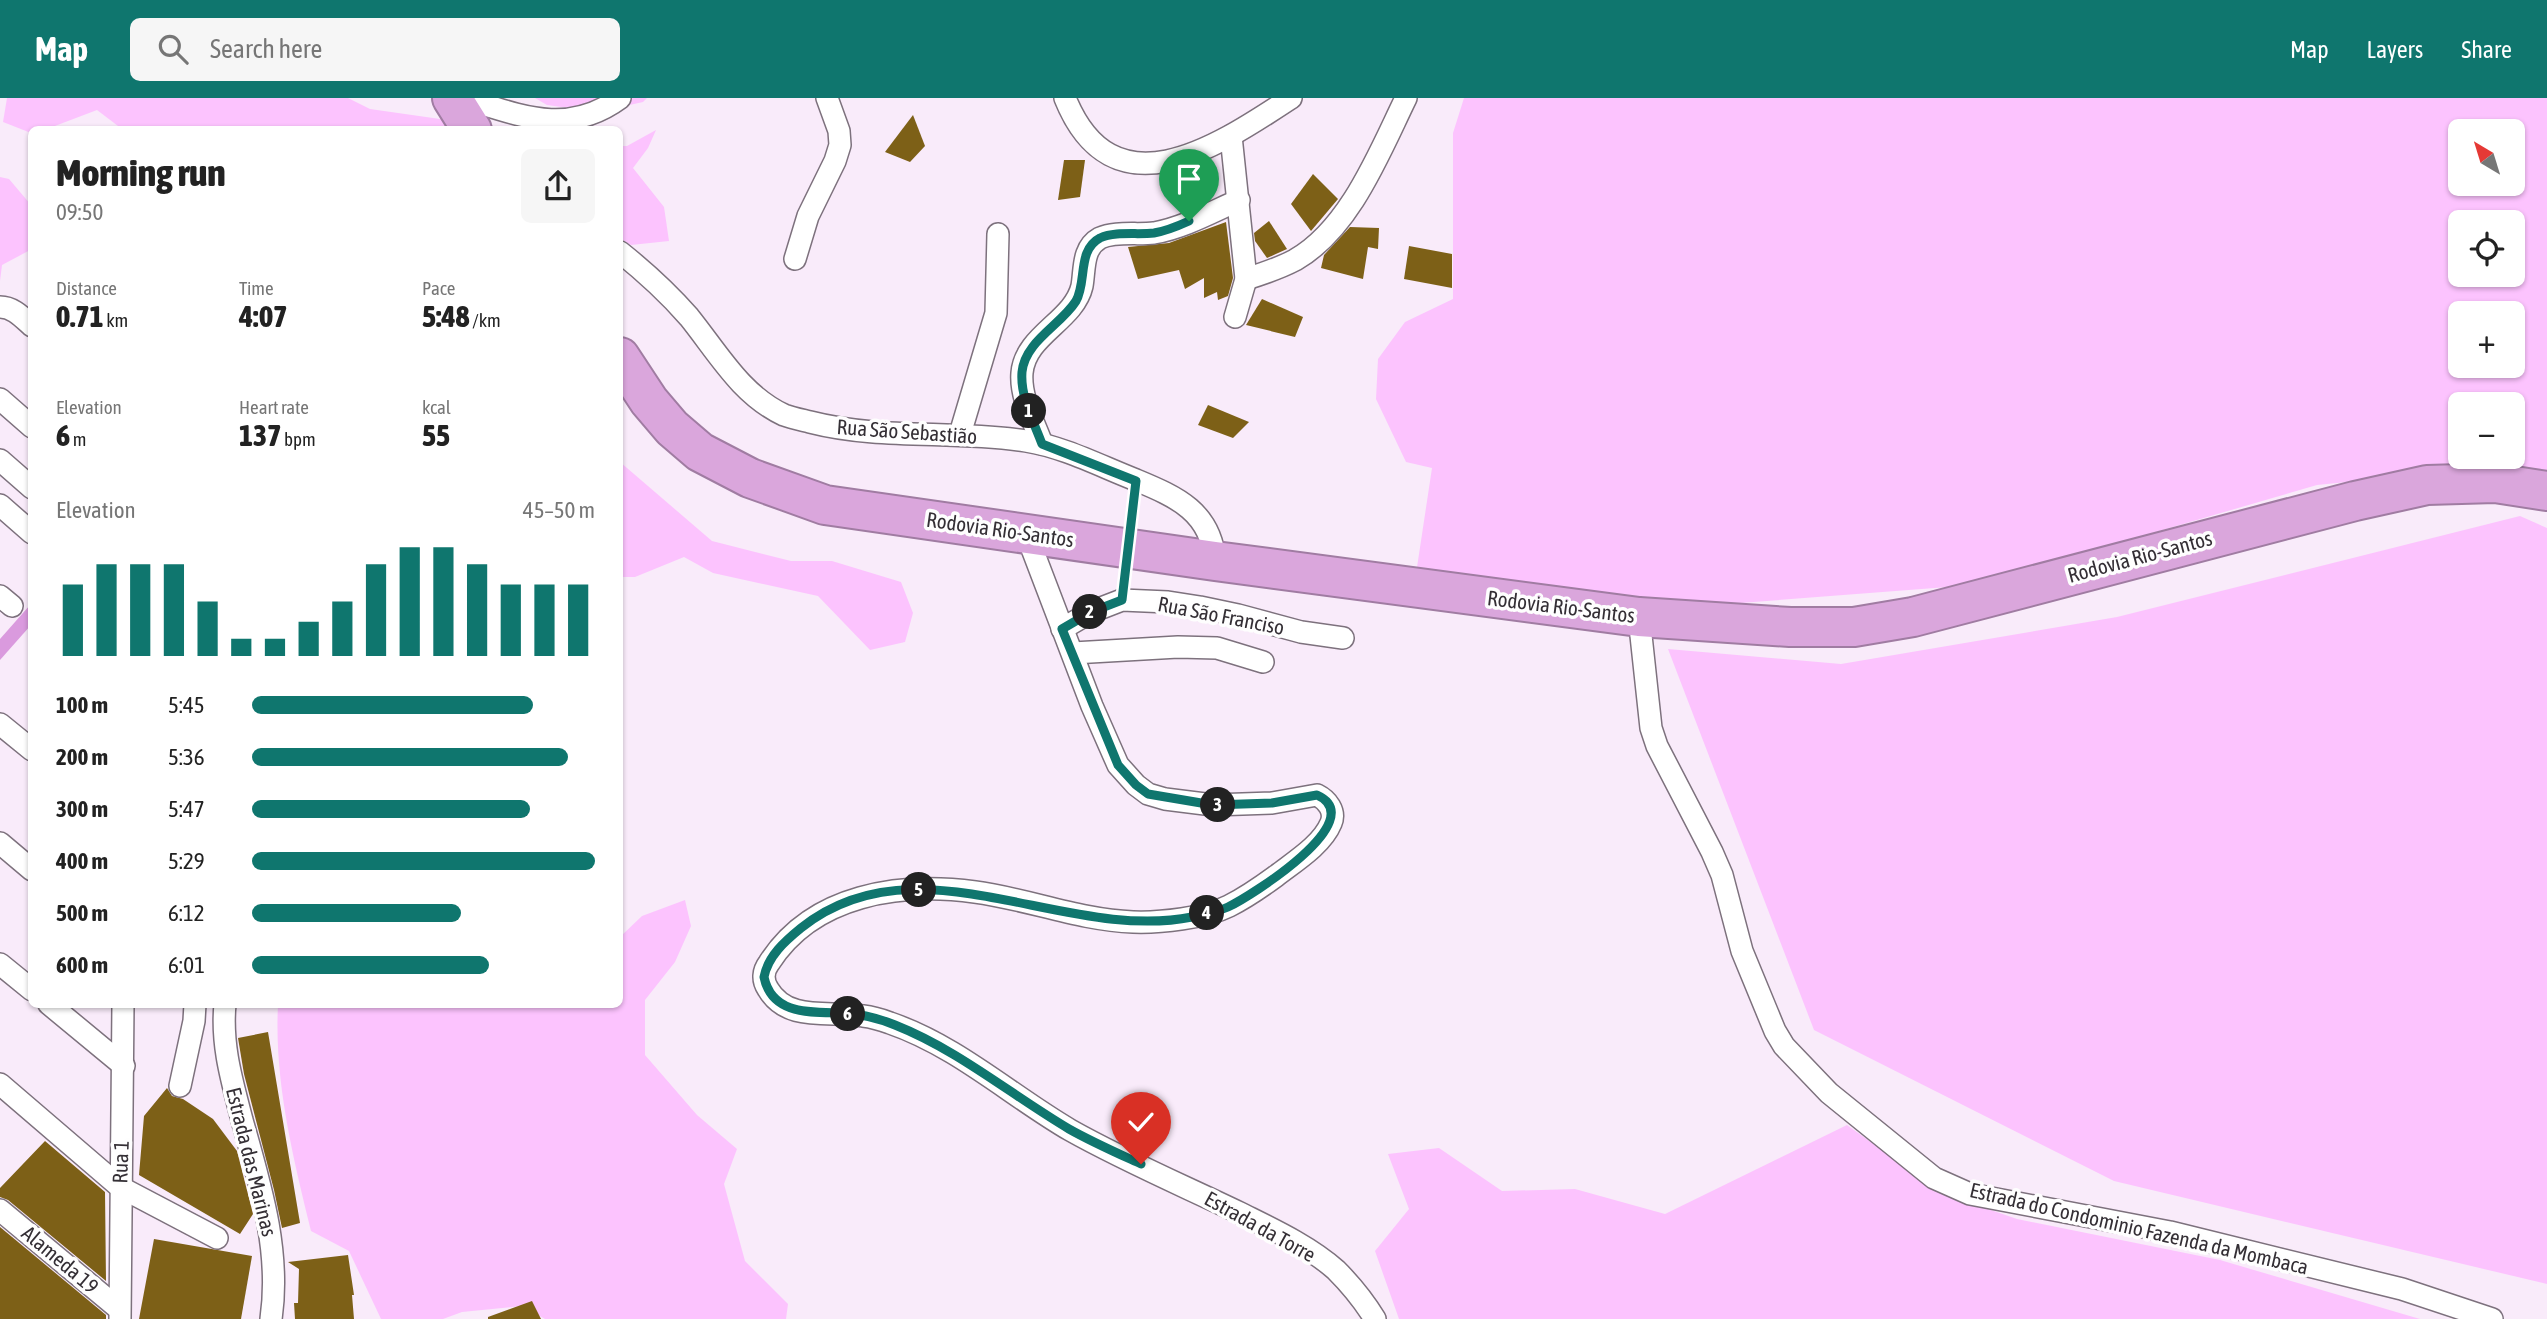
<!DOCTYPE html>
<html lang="en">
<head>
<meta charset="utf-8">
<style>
	body { margin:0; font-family:"Asap Condensed",sans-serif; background:#f6f6f6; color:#222; height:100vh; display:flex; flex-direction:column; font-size:26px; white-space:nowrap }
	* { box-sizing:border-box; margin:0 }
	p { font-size:23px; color:#767676 }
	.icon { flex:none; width:38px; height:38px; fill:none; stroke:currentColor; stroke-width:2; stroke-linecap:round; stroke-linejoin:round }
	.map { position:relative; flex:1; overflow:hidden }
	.sheet { position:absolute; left:28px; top:28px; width:595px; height:882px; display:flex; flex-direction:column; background:#fff; border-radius:10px; box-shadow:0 2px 5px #0004 }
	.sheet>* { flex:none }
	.needle { width:46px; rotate:322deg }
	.tools { position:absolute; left:2448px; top:21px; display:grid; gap:14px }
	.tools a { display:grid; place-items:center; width:77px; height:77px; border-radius:10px; background:#fff; box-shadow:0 2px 5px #0004; font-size:35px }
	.pin { position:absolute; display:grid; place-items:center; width:60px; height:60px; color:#fff; margin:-72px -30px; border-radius:50% 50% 50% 0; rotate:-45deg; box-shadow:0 0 7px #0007 }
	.pin .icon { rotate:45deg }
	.km { position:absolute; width:35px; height:35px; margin:-18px; border-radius:50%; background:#222; color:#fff; font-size:19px; line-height:35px; text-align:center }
	.round { display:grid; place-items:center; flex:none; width:74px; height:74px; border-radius:10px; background:#f6f6f6 }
	.headline { display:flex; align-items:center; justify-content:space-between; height:119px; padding:0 28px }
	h1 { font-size:38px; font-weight:800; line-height:52px }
	.stats { display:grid; grid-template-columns:repeat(3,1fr); gap:10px; height:119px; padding:7px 28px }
	.stats div { display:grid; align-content:center }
	.stats b { font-size:30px; font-weight:800 }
	.stats small { font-size:19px; font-weight:400 }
	.stats p { font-size:19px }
	.chart { height:196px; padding:14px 28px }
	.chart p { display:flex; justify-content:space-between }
	.chart svg { width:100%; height:126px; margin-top:7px; stroke:#0f766e; stroke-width:6 }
	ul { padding:0 28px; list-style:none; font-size:23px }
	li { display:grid; grid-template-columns:112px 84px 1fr; align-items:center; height:52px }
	li i { height:18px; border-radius:9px; background:#0f766e }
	header { display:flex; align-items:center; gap:42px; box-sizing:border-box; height:98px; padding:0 35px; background:#0f766e; color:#fff }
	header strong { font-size:33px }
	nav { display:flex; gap:38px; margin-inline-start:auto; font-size:24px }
	.search { width:490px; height:63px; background:#f6f6f6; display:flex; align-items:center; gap:18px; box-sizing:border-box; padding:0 24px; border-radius:10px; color:#767676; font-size:26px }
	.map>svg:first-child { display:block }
</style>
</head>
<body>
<header>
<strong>Map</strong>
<div class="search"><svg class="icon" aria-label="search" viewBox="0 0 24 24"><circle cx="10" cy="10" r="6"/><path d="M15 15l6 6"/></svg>Search here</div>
<nav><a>Map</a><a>Layers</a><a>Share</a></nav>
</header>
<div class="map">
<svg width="2547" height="1221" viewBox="0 0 2547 1221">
	<rect width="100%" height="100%" fill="#f9ebfa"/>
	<g fill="#fcc3fe" fill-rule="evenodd">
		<path d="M7,0H348L370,11L447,22L452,31H122L97,12L47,31L32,32L31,35L3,24Z"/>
		<path d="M535,0H647L643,4L598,14L547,7Z"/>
		<path d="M1464,0H2547V380L2467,372L2317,387L1974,487L1701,508L1416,476L1432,370L1406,364L1376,301L1378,261L1405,224L1453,201V35ZM2460,33H2513V86H2460ZM2460,124H2513V177H2460ZM2460,215H2513V268H2460ZM2460,306H2513V359H2460Z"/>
		<path d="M656,32L648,50L633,70L664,109L669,143L631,147L620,140V48H627Z"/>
		<path d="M0,79L9,81L31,107L32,151L2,167L0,183Z"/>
		<path d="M620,364L712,443L791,463H832L901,484L913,515L905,544L870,552L818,498L713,475L684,459L635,479H620Z"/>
		<path d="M2520,418L2547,430V1186L2114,1083L1814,932L1668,551L1841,566L2117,519Z"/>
		<path d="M685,802L691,828L675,864L645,902V957L697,1017L737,1051L724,1086L745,1163L788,1206L786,1221H545L522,1208L462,1214L443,1221H381L349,1153L311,1133C293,1059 274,983 278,907L620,906V839L642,818Z"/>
		<path d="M1847,1027L1918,1078L1965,1103L2017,1121L2220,1162L2420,1221H1399L1375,1153L1409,1111L1388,1056L1439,1050L1502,1093L1575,1091L1665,1116Z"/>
	</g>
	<path fill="#da9ade" d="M30,507L31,527L0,562V541Z"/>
	<g fill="#7d6017">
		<path d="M913,17L925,48L910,64L885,54Z"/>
		<path d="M1064,62H1085L1080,99L1058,102Z"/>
		<path d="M1313,76L1338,101L1311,133L1291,106Z"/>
		<path d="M1269,123L1287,151L1267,160L1255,143L1254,135Z"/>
		<path d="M1226,124L1233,180L1228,198L1218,202L1217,194L1204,200V180L1185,191L1179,172L1138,181L1128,149L1169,145Z"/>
		<path d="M1350,129L1379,130L1378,151L1368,149L1363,181L1321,170L1324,157Z"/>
		<path d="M1409,148L1452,156V190L1404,181Z"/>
		<path d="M1262,201L1303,219L1295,239L1246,227Z"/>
		<path d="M1208,307L1249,324L1233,340L1198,327Z"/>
		<path d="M268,934L300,1125L282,1130L274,1092L244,976L238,940Z"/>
		<path d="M167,990L172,998L183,1001L213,1021L237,1053L253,1116L240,1136L139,1077L144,1018Z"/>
		<path d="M45,1043L105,1094L106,1183L8,1102L0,1099V1090Z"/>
		<path d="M0,1129L106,1217V1221H0Z"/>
		<path d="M154,1141L252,1158L241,1221H139Z"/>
		<path d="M348,1157L354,1197H352L354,1221H295L294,1205H298L299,1171L288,1164Z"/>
		<path d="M532,1203L541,1221H488V1219Z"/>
	</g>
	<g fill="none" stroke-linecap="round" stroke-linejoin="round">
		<g stroke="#7d717d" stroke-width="24">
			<g id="street">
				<path d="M463,0C519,17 567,39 620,0"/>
				<path d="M1065,0C1113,119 1218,48 1291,0"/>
				<path d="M1231,38L1246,181L1235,219"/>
				<path d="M620,154C645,174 668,195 689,219C718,255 741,297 784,317C792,320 802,322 810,324C880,342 954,332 1026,343C1064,349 1100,368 1136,382C1177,399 1211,414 1215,463"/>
				<path d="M795,161L808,118L835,63L840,47L839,33L827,0"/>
				<path d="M1246,181C1262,176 1280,170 1295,162C1350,131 1380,53 1406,0"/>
				<path d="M0,209C13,209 22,219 32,228"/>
				<path d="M0,301L32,329"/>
				<path d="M960,336L996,215L998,136"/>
				<path d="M1042,346C1034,324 1020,299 1022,275C1025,237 1074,223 1082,188C1085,171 1082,150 1100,140C1115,133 1137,137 1154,135C1183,130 1212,114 1239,102"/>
				<path d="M0,362L32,390"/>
				<path d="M0,407L32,435"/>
				<path d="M1026,435L1092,608L1118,667L1136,687L1148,696L1165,701L1213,707L1272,705L1317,697C1327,702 1336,713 1331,725C1322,747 1294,764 1276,778C1261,789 1245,800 1229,808C1205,820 1160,825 1133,824C1079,822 1028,801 975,794C900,784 813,796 769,865C763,873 762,882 768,891C788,925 830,912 863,918C872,919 882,922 890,925C957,948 1010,997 1070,1032C1125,1063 1184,1088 1240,1115C1272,1131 1309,1148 1336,1172C1351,1187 1364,1203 1375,1221"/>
				<path d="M0,498L12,508"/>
				<path d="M1639,519L1651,630L1657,648L1712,754L1722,777L1742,853L1775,933L1784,948L1829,995L1934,1080L1970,1096L2170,1134L2402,1191L2492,1221"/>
				<path d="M1062,531L1091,514L1122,502L1168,504L1200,509L1238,517L1301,534L1343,540"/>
				<path d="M1073,555L1178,549L1217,550L1263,564"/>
				<path d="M0,626L32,652"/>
				<path d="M0,745L32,772"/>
				<path d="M0,866L32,892"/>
				<path d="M49,906L124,968"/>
				<path d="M225,906C221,947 232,983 242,1022C260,1086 281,1153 271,1221"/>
				<path d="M0,986L120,1089L217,1140"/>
				<path d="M180,988L194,923L195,906"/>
				<path d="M0,1112L119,1211"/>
				<path d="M120,1221L123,906"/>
			</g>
		</g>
		<g stroke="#a07ca2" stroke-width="42">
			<g id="highway">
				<path d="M452,0L472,32"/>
				<path d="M620,259L649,303L672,330L700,354L750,380L825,407L1215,463L1639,519L1790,529H1854L1913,519L2355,403L2427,387L2495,385L2547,393"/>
			</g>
		</g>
		<use href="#street" stroke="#fff" stroke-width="21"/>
		<use href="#highway" stroke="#daa6dc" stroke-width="38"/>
		<path stroke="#9c939d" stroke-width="3.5" stroke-dasharray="3.5 3.5" stroke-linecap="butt" d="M1122,502L1136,383"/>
	</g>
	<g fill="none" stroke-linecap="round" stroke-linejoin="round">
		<g stroke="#fff" stroke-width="14">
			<path id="route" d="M1141,1066C1117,1055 1092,1044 1069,1031C1010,996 958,952 895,927C878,920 860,916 843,915C812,914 772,918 764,879C768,858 785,843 801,830C918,737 1063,845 1192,819C1203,816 1217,814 1228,809C1251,798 1372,722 1317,697L1272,705L1213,707L1148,696L1136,687L1118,667L1062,531L1091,514L1122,502L1136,383L1042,346C1034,324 1020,299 1022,274C1025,243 1061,227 1076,203C1087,184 1077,152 1100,140C1116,133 1137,137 1154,135C1166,133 1178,128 1189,123"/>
		</g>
		<use href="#route" stroke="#0f766e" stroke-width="9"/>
	</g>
	<g text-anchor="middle" stroke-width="7" stroke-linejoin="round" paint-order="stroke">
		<g font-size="21" fill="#342f35" stroke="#fefefe">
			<text transform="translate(907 334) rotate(4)" y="7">Rua São Sebastião</text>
			<text transform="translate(1000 432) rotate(8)" y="7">Rodovia Rio-Santos</text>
			<text transform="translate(2140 459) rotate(-15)" y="7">Rodovia Rio-Santos</text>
			<text transform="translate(1561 509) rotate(7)" y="7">Rodovia Rio-Santos</text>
			<text transform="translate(1221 518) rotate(11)" y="7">Rua São Franciso</text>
			<text transform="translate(121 1064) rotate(-88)" y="7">Rua 1</text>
			<text transform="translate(251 1064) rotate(76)" y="7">Estrada das Marinas</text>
			<text transform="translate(1260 1129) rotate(29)" y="7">Estrada da Torre</text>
			<text transform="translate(2139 1131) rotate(13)" y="7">Estrada do Condominio Fazenda da Mombaca</text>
			<text transform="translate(60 1162) rotate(40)" y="7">Alameda 19</text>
		</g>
	</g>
</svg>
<div class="tools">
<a><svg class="needle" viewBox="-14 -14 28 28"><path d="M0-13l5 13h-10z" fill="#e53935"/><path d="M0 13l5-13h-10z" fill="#767676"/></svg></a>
<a><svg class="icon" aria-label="locate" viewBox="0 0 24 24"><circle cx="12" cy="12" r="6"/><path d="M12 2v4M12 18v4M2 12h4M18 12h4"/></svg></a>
<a>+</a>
<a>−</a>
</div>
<div class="pin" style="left:1189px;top:123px;background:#1e9e55"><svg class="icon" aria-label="arrive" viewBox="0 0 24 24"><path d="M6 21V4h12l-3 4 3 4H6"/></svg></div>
<div class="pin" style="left:1141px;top:1066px;background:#d93025"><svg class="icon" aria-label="check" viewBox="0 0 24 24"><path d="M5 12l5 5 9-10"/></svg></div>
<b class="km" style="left:1029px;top:313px">1</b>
<b class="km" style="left:1090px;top:514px">2</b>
<b class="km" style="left:1218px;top:707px">3</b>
<b class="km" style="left:1207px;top:815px">4</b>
<b class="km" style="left:919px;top:792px">5</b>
<b class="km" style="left:848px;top:916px">6</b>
<section class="sheet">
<div class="headline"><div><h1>Morning run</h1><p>09:50</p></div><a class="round"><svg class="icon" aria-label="share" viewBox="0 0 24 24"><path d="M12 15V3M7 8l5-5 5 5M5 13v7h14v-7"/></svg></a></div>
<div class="stats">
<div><p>Distance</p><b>0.71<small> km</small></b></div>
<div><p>Time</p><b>4:07</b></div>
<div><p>Pace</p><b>5:48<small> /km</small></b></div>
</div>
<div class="stats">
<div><p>Elevation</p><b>6<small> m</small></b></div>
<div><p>Heart rate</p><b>137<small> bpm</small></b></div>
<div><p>kcal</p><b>55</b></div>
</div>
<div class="chart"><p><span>Elevation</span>45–50 m</p>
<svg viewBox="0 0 160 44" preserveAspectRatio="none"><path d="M5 44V19M15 44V12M25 44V12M35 44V12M45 44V25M55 44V38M65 44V38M75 44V32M85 44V25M95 44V12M105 44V6M115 44V6M125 44V12M135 44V19M145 44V19M155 44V19"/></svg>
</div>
<ul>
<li><b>100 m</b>5:45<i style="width:82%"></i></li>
<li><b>200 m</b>5:36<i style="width:92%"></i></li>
<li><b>300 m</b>5:47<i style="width:81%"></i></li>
<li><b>400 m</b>5:29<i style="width:100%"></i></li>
<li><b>500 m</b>6:12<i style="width:61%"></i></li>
<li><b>600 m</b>6:01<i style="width:69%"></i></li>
</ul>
</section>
</div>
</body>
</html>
